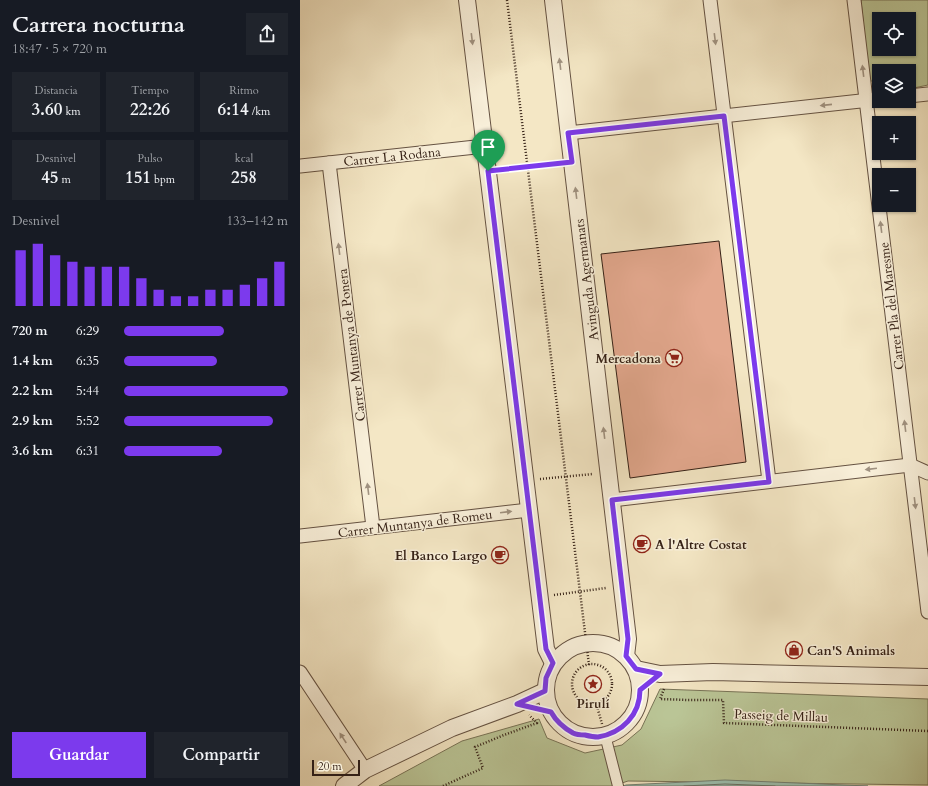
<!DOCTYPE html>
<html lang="es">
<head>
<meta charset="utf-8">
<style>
	body { margin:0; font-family:Cardo,serif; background:#20242c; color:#f1f3f6; height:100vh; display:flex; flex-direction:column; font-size:15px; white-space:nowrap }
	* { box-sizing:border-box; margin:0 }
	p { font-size:13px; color:#9ea1a6 }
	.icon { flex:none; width:22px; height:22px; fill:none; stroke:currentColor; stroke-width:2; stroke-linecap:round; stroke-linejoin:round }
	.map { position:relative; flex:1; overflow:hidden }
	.drawer { display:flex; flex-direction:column; background:#171b24; width:300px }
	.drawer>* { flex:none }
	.tools { position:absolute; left:572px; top:12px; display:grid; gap:8px }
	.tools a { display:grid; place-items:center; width:44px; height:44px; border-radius:0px; background:#171b24; box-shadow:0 1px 3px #0004; font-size:20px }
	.scale { position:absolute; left:12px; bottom:10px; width:48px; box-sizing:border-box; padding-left:4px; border:2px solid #352116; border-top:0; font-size:11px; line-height:14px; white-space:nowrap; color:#352116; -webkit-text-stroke:3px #f8efd9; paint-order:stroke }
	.pin { position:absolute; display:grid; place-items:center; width:34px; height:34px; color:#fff; margin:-41px -17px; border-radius:50% 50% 50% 0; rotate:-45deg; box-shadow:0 0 4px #0007 }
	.pin .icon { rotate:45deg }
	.round { display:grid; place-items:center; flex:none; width:42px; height:42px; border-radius:0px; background:#20242c }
	.overview { display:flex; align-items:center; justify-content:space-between; height:68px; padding:0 12px }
	h1 { font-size:22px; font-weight:700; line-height:30px }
	.metrics { display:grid; grid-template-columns:repeat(3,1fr); gap:6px; height:68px; padding:4px 12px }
	.metrics div { display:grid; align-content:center; border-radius:0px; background:#20242c; text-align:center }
	.metrics b { font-size:17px; font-weight:700 }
	.metrics small { font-size:11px; font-weight:400 }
	.metrics p { font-size:11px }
	.chart { height:112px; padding:8px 12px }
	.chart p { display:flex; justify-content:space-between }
	.chart svg { width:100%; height:72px; margin-top:4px; stroke:#7c3aed; stroke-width:6 }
	.cta { display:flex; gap:8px; margin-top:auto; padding:8px 12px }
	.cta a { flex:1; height:46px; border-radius:0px; background:#7c3aed; color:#fff; font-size:16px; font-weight:700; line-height:46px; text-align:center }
	.cta a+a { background:#20242c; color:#f1f3f6 }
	ul { padding:0 12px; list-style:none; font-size:13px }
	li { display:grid; grid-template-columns:64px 48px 1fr; align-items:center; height:30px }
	li i { height:10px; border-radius:5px; background:#7c3aed }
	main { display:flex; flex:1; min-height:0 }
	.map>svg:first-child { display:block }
</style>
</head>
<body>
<main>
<section class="drawer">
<div class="overview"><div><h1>Carrera nocturna</h1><p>18:47 · 5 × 720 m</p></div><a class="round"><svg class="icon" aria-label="share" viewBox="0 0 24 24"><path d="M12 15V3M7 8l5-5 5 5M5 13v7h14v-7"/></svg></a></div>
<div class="metrics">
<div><p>Distancia</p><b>3.60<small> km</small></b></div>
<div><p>Tiempo</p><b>22:26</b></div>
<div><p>Ritmo</p><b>6:14<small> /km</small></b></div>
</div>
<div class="metrics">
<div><p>Desnivel</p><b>45<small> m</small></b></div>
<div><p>Pulso</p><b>151<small> bpm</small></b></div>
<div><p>kcal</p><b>258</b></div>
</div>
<div class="chart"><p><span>Desnivel</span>133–142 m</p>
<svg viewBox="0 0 160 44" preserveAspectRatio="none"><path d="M5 44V10M15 44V6M25 44V13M35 44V17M45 44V20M55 44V20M65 44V20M75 44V27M85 44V34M95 44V38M105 44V38M115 44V34M125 44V34M135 44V31M145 44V27M155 44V17"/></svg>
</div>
<ul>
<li><b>720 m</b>6:29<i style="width:61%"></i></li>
<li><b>1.4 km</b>6:35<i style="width:57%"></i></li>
<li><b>2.2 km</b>5:44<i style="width:100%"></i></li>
<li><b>2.9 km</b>5:52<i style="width:91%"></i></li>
<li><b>3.6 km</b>6:31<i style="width:60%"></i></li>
</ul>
<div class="cta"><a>Guardar</a><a>Compartir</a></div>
</section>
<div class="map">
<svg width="628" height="786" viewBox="0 0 628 786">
	<rect width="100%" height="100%" fill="#f4e7c5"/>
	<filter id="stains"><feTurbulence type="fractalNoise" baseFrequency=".005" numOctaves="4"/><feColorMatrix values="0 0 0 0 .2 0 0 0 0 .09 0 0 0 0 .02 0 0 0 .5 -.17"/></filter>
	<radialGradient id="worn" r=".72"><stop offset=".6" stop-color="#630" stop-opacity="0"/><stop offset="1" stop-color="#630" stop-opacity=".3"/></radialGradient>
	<g fill="#bac596" stroke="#787356" fill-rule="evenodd">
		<path d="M561,0H628V85L609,89V71H579V87L569,79ZM579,19H609V49H579Z"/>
		<path d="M360,689L628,699V785L328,781L313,786H79L162,741L239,719L247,738L285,753L322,745L341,729Z"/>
	</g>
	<path fill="#9cc0b0" stroke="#738072" d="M425,780L568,786H323L326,785Z"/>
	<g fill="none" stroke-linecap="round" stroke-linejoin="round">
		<path stroke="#687063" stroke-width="1" d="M384,786L425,784L475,786"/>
	</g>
	<path fill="#e3a88e" stroke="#352116" d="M419,241L446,462L330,478L301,254Z"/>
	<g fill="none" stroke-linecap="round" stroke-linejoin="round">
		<g stroke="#655242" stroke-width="12">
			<path id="pedestrian" d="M305,735L318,786"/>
		</g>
		<g stroke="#655242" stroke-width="15">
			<g id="minor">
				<path d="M410,0L469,481"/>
				<path d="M554,0L628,612"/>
				<path d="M609,96L628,94"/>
				<path d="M268,133L579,99"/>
				<path d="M29,163L73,527"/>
				<path d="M0,166L185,146"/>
				<path d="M312,500L610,465L628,473"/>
				<path d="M0,536L229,510"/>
				<path d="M0,672L65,770"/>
			</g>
		</g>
		<g stroke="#655242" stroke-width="18">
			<g id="tertiary">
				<path d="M167,0L246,649L253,663"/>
				<path d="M253,0L328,639L326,656"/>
				<circle cx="293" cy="690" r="47"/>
				<path d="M336,669L360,674L413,672L628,677"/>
				<path d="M44,786L65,770L152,728L217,704L245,691"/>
			</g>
		</g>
		<g stroke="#352116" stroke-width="2.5" stroke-dasharray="1 2" stroke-linecap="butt">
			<path d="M207,0L289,665"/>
			<path d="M203,170L257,164"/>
			<path d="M240,479L293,474"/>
			<path d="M254,595L306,588"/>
			<circle cx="292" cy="684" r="20"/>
			<path d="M364,689L360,699L388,700H423L424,723L628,731"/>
			<path d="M296,703L302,724"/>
			<path d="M143,786L183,768L175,747L204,735L237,723L229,715"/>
		</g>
		<use href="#pedestrian" stroke="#f8efd9" stroke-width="10"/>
		<use href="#minor" stroke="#f8efd9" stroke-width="13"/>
		<use href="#tertiary" stroke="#f8efd9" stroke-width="16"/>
	</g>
	<defs><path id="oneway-solid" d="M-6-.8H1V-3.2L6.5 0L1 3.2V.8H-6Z"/></defs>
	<g fill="#a09281">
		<use href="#oneway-solid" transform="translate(172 39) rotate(83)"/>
		<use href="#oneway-solid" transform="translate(415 39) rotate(83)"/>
		<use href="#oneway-solid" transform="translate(260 64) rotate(-97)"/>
		<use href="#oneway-solid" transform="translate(563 71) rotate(-97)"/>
		<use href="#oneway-solid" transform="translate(526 105) rotate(174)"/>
		<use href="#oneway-solid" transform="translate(276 193) rotate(-97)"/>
		<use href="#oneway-solid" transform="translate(581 227) rotate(-97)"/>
		<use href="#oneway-solid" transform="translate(39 249) rotate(-97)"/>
		<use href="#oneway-solid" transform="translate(605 426) rotate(-97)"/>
		<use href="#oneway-solid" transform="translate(304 433) rotate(-97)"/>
		<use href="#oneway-solid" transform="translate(571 469) rotate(173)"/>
		<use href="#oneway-solid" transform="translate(68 489) rotate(-97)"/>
		<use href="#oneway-solid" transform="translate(615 503) rotate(83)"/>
		<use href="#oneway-solid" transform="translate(206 512) rotate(-7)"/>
		<use href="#oneway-solid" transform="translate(43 738) rotate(-123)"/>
	</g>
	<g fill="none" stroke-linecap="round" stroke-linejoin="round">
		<g stroke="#fff" stroke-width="8">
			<path id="route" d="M424,116L469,482L312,500L328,639L326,656L336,669L360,674L340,690C340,715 322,733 298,737C294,737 289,736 285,735C282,735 277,735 273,733C264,728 256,721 251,712L217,704L245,691L246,678L253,663L246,649L188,171L272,162L268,133Z"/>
		</g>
		<use href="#route" stroke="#7c3aed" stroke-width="5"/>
	</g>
	<defs>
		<g id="supermarket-ring" transform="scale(0.9)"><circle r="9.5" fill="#f8efd9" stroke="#8f2418" stroke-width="1.5"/><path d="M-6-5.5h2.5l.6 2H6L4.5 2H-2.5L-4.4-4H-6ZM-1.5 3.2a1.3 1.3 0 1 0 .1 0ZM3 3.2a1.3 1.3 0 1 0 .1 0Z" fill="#8f2418"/></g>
		<g id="cafe-ring" transform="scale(0.9)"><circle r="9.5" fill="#f8efd9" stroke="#8f2418" stroke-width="1.5"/><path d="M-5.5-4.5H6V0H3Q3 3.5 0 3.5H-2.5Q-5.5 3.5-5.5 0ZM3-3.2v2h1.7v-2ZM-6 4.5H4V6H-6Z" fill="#8f2418"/></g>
		<g id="shop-ring" transform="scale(0.9)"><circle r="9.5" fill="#f8efd9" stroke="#8f2418" stroke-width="1.5"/><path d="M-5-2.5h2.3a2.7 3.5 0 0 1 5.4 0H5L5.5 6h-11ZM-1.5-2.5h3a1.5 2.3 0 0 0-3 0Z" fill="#8f2418"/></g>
		<g id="sight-ring" transform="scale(0.9)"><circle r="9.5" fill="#f8efd9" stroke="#8f2418" stroke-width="1.5"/><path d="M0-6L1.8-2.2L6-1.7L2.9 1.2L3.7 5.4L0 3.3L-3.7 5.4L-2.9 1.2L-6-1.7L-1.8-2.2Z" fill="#8f2418"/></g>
	</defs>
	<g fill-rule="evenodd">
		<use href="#supermarket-ring" x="374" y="358"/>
		<use href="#cafe-ring" x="342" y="544"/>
		<use href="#cafe-ring" x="200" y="555"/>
		<use href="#shop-ring" x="494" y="650"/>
		<use href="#sight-ring" x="293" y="684"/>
	</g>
	<g text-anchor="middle" stroke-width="3" stroke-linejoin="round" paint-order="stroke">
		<g font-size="13" fill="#352116" stroke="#f8efd9">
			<text transform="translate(92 156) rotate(-6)" y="5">Carrer La Rodana</text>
			<text transform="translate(286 280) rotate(-97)" y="5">Avinguda Agermanats</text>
			<text transform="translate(591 306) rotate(-97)" y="5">Carrer Pla del Maresme</text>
			<text transform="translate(51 345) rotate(-97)" y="5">Carrer Muntanya de Ponera</text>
			<text transform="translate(115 523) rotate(-7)" y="5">Carrer Muntanya de Romeu</text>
			<text transform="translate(481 715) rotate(2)" y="5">Passeig de Millau</text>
		</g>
		<g font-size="13" font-weight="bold" fill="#352116" stroke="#f8efd9" text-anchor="end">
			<text x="361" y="363">Mercadona</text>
			<text x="355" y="549" text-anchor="start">A l'Altre Costat</text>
			<text x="187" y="560">El Banco Largo</text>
			<text x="507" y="655" text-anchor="start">Can'S Animals</text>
			<text x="293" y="708" text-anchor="middle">Pirulí</text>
		</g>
	</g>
	<rect width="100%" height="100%" filter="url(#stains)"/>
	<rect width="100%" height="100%" fill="url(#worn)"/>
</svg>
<div class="tools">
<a><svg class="icon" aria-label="locate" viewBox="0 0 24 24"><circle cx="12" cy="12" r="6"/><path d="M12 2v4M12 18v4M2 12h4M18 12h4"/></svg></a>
<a><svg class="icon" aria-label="layers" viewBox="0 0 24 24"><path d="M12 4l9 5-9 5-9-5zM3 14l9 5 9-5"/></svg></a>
<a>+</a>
<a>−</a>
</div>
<div class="scale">20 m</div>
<div class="pin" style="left:188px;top:171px;background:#1e9e55"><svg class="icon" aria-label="arrive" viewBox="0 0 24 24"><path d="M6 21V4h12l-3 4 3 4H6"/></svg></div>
</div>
</main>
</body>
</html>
